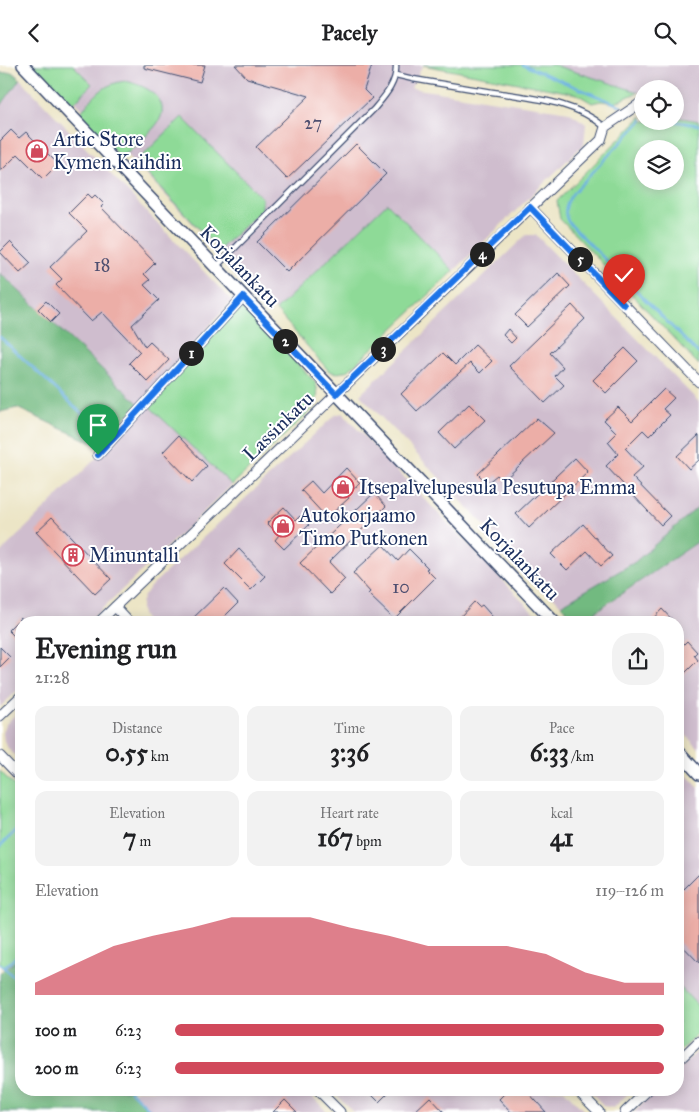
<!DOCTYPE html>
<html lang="en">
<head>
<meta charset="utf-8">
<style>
	body { margin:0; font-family:"IM FELL Great Primer",serif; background:#f2f2f2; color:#202124; height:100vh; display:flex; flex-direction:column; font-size:19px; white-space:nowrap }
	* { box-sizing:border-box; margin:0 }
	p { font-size:16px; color:#757577 }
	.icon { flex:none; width:28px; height:28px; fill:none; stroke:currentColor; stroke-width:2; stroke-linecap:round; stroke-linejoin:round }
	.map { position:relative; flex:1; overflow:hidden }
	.drawer { position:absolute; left:15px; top:551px; width:669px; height:480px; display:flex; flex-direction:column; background:#fff; border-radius:20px; box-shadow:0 2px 12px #0003 }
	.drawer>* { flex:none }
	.controls { position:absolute; left:634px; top:15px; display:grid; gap:10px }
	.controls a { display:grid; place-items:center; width:50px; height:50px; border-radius:50%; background:#fff; box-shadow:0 2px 12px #0003; font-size:25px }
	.pin { position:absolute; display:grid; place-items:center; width:42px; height:42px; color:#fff; margin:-51px -21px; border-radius:50% 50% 50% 0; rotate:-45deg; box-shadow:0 0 5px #0007 }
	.pin .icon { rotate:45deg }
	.km { position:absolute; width:25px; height:25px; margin:-12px; border-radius:50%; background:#222; color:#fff; font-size:14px; line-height:25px; text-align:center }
	.round { display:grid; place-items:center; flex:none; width:52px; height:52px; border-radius:20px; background:#f2f2f2 }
	.head { display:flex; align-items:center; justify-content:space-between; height:85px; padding:0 20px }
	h1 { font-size:28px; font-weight:700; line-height:38px }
	.metrics { display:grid; grid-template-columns:repeat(3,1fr); gap:8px; height:85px; padding:5px 20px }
	.metrics div { display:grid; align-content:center; border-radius:12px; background:#f2f2f2; text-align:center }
	.metrics b { font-size:25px; font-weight:700 }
	.metrics small { font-size:14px; font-weight:400 }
	.metrics p { font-size:14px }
	.chart { height:140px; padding:10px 20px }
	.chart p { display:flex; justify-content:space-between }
	.chart svg { width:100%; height:90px; margin-top:5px; fill:#d1495b; opacity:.7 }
	ul { padding:0 20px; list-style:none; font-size:16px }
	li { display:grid; grid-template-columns:80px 60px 1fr; align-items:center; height:38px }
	li i { height:12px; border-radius:6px; background:#d1495b }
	header { display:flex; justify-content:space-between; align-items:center; height:65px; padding:0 20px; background:#fff; font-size:22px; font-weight:700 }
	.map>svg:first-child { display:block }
</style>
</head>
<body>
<header><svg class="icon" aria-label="back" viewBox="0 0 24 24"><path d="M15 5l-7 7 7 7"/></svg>Pacely<svg class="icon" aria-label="search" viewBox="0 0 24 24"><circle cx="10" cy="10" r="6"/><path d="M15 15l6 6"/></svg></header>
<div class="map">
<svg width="699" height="1047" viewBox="0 0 699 1047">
	<rect width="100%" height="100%" fill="#fff"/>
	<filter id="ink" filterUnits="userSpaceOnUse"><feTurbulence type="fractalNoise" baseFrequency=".02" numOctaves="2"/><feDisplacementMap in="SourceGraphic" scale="10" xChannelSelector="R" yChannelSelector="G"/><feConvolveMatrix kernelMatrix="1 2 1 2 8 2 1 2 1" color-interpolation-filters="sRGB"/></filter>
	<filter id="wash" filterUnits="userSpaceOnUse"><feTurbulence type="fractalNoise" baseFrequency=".0096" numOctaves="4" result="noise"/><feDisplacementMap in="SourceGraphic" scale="20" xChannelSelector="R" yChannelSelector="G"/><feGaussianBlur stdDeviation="1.12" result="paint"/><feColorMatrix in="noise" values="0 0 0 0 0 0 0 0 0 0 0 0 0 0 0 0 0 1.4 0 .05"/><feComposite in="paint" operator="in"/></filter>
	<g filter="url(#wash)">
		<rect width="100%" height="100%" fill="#ece5c6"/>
		<g fill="#cfbdce">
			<path d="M40,0H423L411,23L569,47L586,59L584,79L454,206L387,138L276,245Z"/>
			<path d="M554,0H699V56L675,52V24H642V31L638,27Z"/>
			<path d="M20,14L232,236L139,339L0,208V42Z"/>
			<path d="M526,170H536L699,337V441L635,497L561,540L360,330Z"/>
			<path d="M149,341L232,420L88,557L21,558V622L0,642V488Z"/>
			<path d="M342,348L539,553L533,558H148L143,552L141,546V538L144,531L150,522L335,350Z"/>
			<path d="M699,476V684L678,662V558H580Z"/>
			<path d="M21,644V697L8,683L4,676L3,668L6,659Z"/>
			<path d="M678,701L699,723V962L678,983Z"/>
			<path d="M699,985V1047H634L657,1025H678V1005Z"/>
			<path d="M136,1025H306L327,1047H152L133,1028Z"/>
			<path d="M332,1025H564L585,1047H353Z"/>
			<path d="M589,1025H632L613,1043L604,1041Z"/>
		</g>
		<g fill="#8eda97" stroke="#54847a" fill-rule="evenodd">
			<path d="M31,0H73L92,19L71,41Z"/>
			<path d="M423,0H554L638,27L615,38L601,36L592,38L577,29Z"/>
			<path d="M125,16C143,19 172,33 159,56C153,66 137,78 129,87L123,90H118L81,52L80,48C94,32 102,19 125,16Z"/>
			<path d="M642,51V56H675V52L699,56V300L560,154L557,136ZM642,84H675V116H642Z"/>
			<path d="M182,52L262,133V144L219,185L136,97Z"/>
			<path d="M387,138L454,206L350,304C342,308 338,309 329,306L276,245Z"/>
			<path d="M237,243H244L315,317C319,327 318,332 314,342L232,420L149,341Z"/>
			<path d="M0,706L21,728V893L4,903L0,899Z"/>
			<path d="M678,920L699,942V968L678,987Z"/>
		</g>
		<g fill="#72ba80" stroke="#46746f">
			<path d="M12,7L20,14L0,42V8Z"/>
			<path d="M0,208L139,339L97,380L17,343L0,347Z"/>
			<path d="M699,441V476L580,557H578L561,540L635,497Z"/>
			<path d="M21,893V1025H130L152,1047H0V908Z"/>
		</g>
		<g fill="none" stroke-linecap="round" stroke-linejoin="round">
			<g stroke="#6ab1e1" stroke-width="2.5">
				<path d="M523,0L621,41"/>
				<path d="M642,55L573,128C566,137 562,147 569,158L699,289"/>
				<path d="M672,56L699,60"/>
				<path d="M0,272L104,369"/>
				<path d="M0,781L21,761"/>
				<path d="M0,899L21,919"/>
				<path d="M4,903L21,887"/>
				<path d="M130,1025L152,1047"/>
			</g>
		</g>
		<g id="blocks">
			<g fill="#ecaea7">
				<path d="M144,0H205L200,17L144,3Z"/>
				<path d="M235,0H372L364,25L372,33L287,114L256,82L309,31L247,13Z"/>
				<path d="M11,65L19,73L26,67L58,99L43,114L18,89L0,107V76Z"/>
				<path d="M356,79L386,109L287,207L257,177Z"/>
				<path d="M88,129L92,133L95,130L104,139L101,142L155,198L144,209L150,215L144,220L159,235L132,260L145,282L150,277L169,295L148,317L129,298L140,287L102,247L91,256L56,220L62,214L50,202L87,166L69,148Z"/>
				<path d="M10,177L31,198L20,208L0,187Z"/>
				<path d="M558,208L570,221L527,262L515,250Z"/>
				<path d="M46,236L59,249L51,257L38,244Z"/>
				<path d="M572,240L585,254L550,288L563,302L555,311L564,320L545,338L509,301Z"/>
				<path d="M508,264L516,273L511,278L503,270Z"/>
				<path d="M475,280L492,296L480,308L470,298L417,346L401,329L443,288L455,300Z"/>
				<path d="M625,283L638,296L606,328L593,315Z"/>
				<path d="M664,324L674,333L663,344L670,350L649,371L643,365L625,383L643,402L632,412L670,451L661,460L606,401L618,389L608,377L617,368L604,355L618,342L632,356Z"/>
				<path d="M469,339L485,355L454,384L439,368Z"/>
				<path d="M537,353L554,368L503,416L497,410L487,418L478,409Z"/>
				<path d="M699,370V395L689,404L677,391Z"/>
				<path d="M178,371L207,401L192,417L163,387Z"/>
				<path d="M575,393L588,407L529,463L516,449Z"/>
				<path d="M346,403L360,418L347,430L349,433L327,453L301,425L311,416L322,428Z"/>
				<path d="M374,428L386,441L329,497L345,514L330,529L300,498Z"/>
				<path d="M284,442L296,455L300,451L309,460L284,484L275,475L279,470L267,458Z"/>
				<path d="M52,452L111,514L95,529L36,467Z"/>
				<path d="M583,459L612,491L601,501L587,486L567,505L551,489Z"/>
				<path d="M383,480L398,496L409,484L428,503L426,504L435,513L394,554L368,529L370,527L353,508Z"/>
				<path d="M239,484L265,511L251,525L225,499Z"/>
				<path d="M224,523L238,538L218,558H188Z"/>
				<path d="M474,537L479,542L482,540L498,558H461L458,554Z"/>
				<path d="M662,544L675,558H649Z"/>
				<path d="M21,552V578L8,565Z"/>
				<path d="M687,576L697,587L694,590L698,595L678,615V585Z"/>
				<path d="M0,582L10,592L0,602Z"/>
				<path d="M699,809V898L678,876V817L684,824Z"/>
				<path d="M367,1025H391L379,1037Z"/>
				<path d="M508,1025H526L546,1047H511L499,1034Z"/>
				<path d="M430,1032L444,1047H414Z"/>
				<path d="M285,1035L297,1047H273Z"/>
			</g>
		</g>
	</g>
	<g filter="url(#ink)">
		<use href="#blocks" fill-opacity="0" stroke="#3a4a6e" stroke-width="1"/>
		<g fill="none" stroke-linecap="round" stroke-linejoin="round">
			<g stroke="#3a4a6e" stroke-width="7">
				<g id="lane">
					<path d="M396,10L413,14C442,19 471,24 500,28C537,34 575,37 605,62"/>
					<path d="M217,201L374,44C385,31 397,18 396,0"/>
				</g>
			</g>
			<g stroke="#3a4a6e" stroke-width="11">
				<g id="street">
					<path d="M530,142L699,317"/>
					<path d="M98,390L243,232"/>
					<path d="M115,542L130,558"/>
					<path d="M98,558L601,75L605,62L642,37"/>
					<path d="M0,651L21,631"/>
					<path d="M0,691L21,713"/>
					<path d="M678,996L699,976"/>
					<path d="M318,1025L340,1047"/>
					<path d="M577,1025L599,1047"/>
					<path d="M625,1047L648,1025"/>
				</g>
			</g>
			<g stroke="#3a4a6e" stroke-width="14">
				<g id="secondary">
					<path d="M23,0L555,558"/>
					<path d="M678,686L699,709"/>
				</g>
			</g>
			<use href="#lane" stroke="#fff" stroke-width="4.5"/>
			<use href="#street" stroke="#fff" stroke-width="9"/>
			<use href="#secondary" stroke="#fff" stroke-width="11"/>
		</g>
	</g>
	<g fill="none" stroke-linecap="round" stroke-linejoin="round" filter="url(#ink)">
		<g stroke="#fff" stroke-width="10">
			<path id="route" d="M98,390L243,232L336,329L530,142L624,240"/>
		</g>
		<use href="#route" stroke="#1a73e8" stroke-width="6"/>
	</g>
	<defs>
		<g id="shop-ring" transform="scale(1.125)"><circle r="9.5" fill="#fff" stroke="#d1495b" stroke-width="1.5"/><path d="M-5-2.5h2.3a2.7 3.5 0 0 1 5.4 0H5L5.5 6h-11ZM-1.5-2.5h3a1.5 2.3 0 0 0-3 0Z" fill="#d1495b"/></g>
		<g id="building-ring" transform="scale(1.125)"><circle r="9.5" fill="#fff" stroke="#d1495b" stroke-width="1.5"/><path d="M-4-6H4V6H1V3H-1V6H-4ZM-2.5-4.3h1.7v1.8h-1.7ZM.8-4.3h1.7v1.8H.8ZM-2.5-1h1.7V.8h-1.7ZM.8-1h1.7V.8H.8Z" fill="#d1495b"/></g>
	</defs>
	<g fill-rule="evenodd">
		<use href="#shop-ring" x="37" y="86"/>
		<use href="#shop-ring" x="343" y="422"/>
		<use href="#shop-ring" x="283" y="461"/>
		<use href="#building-ring" x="73" y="490"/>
	</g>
	<g text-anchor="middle" stroke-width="4" stroke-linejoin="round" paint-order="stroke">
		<g font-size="18" fill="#4f4f70">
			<text x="313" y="64">27</text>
			<text x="102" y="206">18</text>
			<text x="401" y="528">10</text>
		</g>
		<g font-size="20" fill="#1b2f5e" stroke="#fff" text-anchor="start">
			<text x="53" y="81">Artic Store<tspan x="53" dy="23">Kymen Kaihdin</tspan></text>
			<text x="359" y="429">Itsepalvelupesula Pesutupa Emma</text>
			<text x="299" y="457">Autokorjaamo<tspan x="299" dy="23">Timo Putkonen</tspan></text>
			<text x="89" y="497">Minuntalli</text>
		</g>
		<g font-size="20" fill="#1b2f5e" stroke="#fff">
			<text transform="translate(240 201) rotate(46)" y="7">Korjalankatu</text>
			<text transform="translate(278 361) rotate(-44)" y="7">Lassinkatu</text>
			<text transform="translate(520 494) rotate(46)" y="7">Korjalankatu</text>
		</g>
	</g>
</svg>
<div class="controls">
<a><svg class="icon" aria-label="locate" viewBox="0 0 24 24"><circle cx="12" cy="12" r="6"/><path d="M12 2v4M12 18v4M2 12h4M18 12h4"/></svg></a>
<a><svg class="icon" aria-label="layers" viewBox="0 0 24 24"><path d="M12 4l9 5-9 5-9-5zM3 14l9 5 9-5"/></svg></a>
</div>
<div class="pin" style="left:98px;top:390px;background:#1e9e55"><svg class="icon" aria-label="arrive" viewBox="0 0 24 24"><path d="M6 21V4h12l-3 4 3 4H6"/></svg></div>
<div class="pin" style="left:624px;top:240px;background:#d93025"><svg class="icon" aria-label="check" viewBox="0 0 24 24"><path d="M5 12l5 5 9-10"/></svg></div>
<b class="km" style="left:191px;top:288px">1</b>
<b class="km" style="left:285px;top:276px">2</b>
<b class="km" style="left:383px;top:284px">3</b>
<b class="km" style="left:482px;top:189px">4</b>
<b class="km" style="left:580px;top:194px">5</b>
<section class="drawer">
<div class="head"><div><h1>Evening run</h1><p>21:28</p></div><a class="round"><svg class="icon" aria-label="share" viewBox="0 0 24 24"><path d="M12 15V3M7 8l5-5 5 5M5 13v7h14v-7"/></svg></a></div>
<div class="metrics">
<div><p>Distance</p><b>0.55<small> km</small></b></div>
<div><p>Time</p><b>3:36</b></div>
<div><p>Pace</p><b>6:33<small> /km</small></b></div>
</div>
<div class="metrics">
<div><p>Elevation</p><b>7<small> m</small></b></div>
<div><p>Heart rate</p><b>167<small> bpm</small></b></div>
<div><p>kcal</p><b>41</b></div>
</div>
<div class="chart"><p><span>Elevation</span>119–126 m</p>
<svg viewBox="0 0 160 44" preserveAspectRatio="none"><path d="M0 44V38L10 29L20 20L30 15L40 11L50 6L60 6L70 6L80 11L90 15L100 20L110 20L120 20L130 24L140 33L150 38L160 38V44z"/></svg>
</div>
<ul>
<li><b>100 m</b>6:23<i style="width:100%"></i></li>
<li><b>200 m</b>6:23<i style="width:100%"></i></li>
</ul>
</section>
</div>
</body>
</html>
